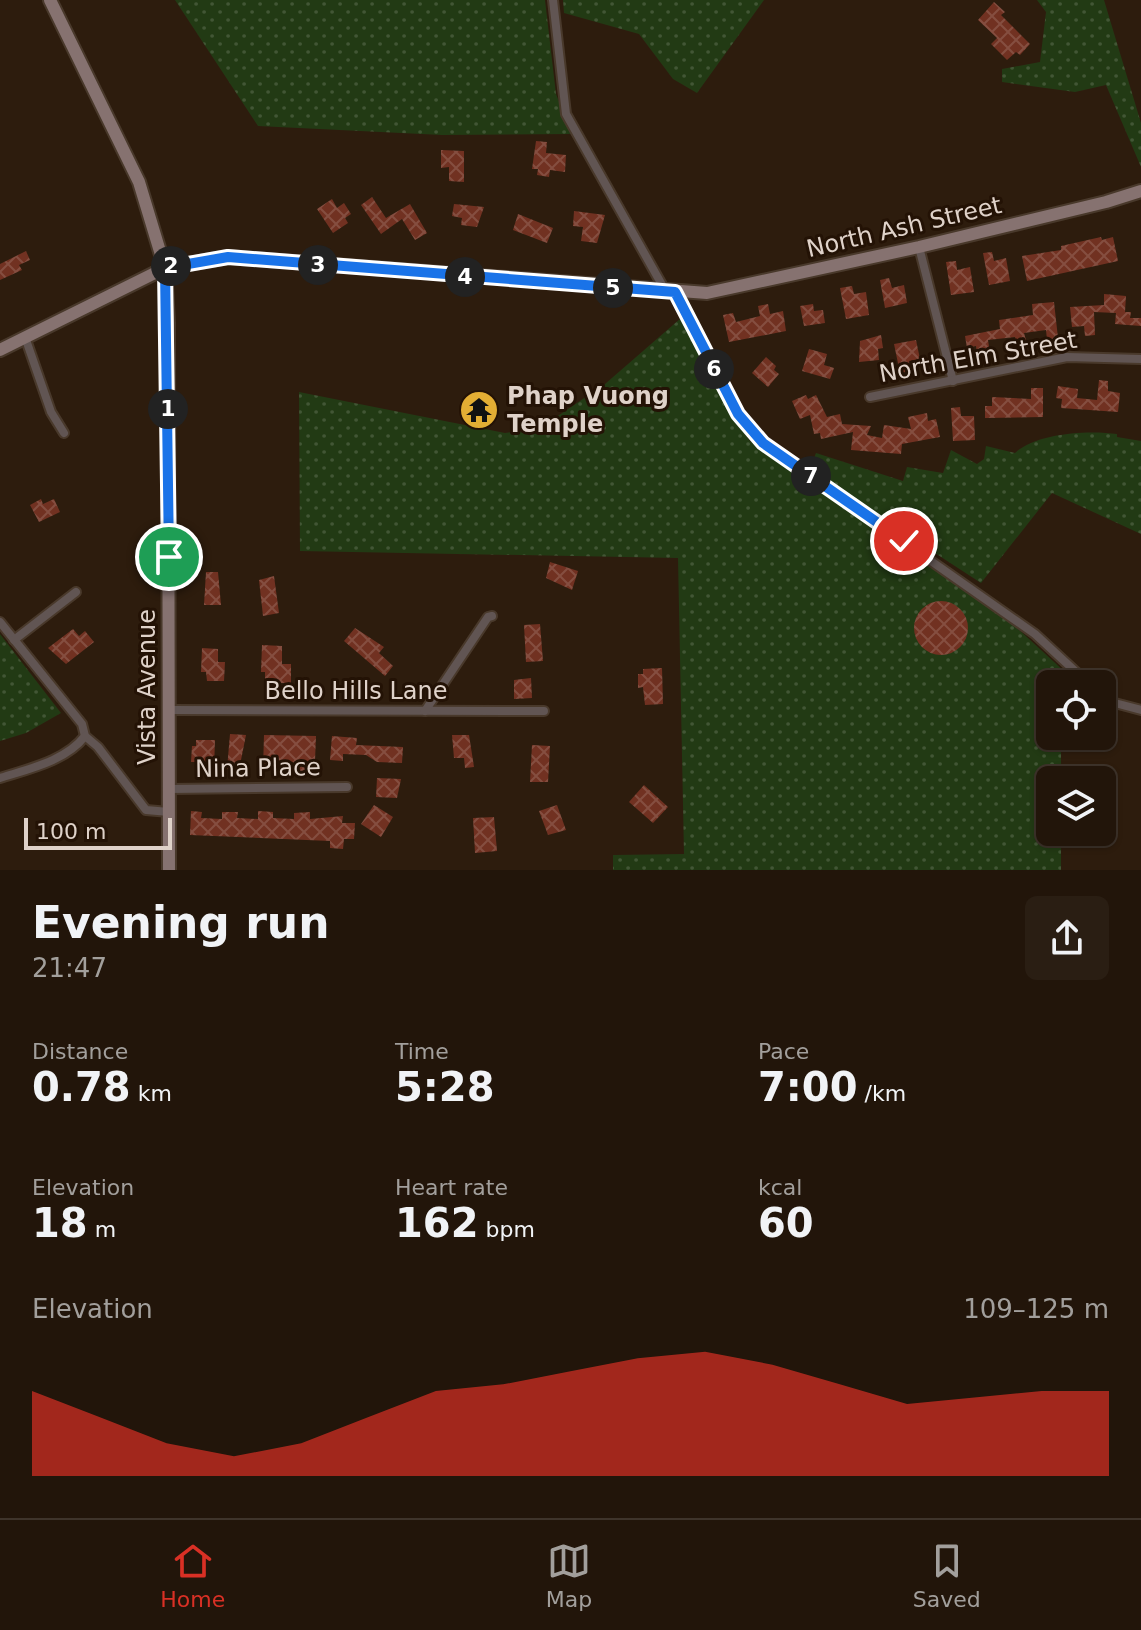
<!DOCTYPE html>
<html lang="en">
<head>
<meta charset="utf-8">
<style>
	body { margin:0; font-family:"DejaVu Sans",sans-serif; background:#2a1e13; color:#f1f3f6; height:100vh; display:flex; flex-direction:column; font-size:30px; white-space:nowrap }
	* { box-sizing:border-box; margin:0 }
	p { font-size:26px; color:#a29f9c }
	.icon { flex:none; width:44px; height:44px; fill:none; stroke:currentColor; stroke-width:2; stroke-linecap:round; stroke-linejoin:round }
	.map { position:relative; height:870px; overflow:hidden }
	.panel { display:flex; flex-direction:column; background:#22150a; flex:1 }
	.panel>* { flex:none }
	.buttons { position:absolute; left:1036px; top:670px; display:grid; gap:16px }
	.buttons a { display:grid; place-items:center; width:80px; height:80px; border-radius:12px; background:#22150a; box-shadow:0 2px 6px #0004,0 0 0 2px #3f342b; font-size:40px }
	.scale { position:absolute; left:24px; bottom:20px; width:148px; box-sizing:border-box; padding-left:8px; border:4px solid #dfd2c9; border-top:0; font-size:22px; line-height:28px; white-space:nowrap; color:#dfd2c9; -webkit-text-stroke:6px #231205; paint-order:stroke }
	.pin { position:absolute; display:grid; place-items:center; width:68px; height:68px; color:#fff; margin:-34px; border:4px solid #fff; border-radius:50%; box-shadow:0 2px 8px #0007 }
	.km { position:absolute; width:40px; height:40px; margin:-20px; border-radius:50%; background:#222; color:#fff; font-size:22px; line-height:40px; text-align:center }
	.round { display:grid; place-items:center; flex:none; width:84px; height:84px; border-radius:12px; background:#2a1e13 }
	.overview { display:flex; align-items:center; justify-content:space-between; height:136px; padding:0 32px }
	h1 { font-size:44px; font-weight:700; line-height:60px }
	.figures { display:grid; grid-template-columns:repeat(3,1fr); gap:12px; height:136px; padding:8px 32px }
	.figures div { display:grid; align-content:center }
	.figures b { font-size:40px; font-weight:700 }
	.figures small { font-size:22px; font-weight:400 }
	.figures p { font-size:22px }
	.chart { height:224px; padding:16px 32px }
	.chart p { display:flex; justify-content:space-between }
	.chart svg { width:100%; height:144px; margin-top:8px; fill:#d93025; opacity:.7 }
	.tabs { display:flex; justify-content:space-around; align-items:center; height:112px; border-top:2px solid #3f342b; background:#22150a; font-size:22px; color:#a29f9c }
	.tabs a { display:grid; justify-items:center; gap:4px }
	.tabs .on { color:#d93025 }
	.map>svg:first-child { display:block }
</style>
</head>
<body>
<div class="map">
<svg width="1141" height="870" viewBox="0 0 1141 870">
	<defs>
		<pattern id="grass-dots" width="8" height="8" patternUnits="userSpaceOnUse" patternTransform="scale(2)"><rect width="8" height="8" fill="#223a14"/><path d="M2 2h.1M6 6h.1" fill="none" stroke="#425635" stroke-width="1.8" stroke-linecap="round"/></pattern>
		<pattern id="building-cross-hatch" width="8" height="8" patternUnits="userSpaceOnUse" patternTransform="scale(2)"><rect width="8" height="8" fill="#713121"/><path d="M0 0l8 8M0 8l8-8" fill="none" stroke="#854e40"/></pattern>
	</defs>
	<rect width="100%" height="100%" fill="#2d1c0d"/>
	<g fill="url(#grass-dots)">
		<path d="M175,0H545L556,94L572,134L442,135L258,126Z"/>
		<path d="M563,0H764L697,93L673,79L639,34L564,13Z"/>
		<path d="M1037,0H1104L1141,123V167L1106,85L1075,92L1002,82V69L1040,62L1046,12Z"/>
		<path d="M681,318L727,408L750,441L1005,617L1078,684H1050V736H1061V780H1050V832H1061V870H613V855L684,854L678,558L300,551L299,392L505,433L540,428L605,384Z"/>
		<path d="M1117,434V437L1141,441V534L1052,493L981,583L809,471L816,453L903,481L907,467L943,473L951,450L977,464L984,459L986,446L1015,453C1036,433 1088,430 1117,434Z"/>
		<path d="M0,634L61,713L26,733L0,741Z"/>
	</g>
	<g fill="url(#building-cross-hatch)">
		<path d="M994,2L1005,12L1001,15L1030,44L1020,55L1016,52L1007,60L991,44L997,38L978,20Z"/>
		<path d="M536,141L547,142L546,153L566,155L565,172L550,170L549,177L537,175L538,169H532Z"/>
		<path d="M441,150L464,151V182L449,181V167L441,168Z"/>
		<path d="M372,197L386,218L410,204L427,233L415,240L402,219L381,234L361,205Z"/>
		<path d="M332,199L337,208L344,203L351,214L345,218L348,223L333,233L317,209Z"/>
		<path d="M454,204L484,207L477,227L461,225L462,218L452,216Z"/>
		<path d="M574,211L605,215L597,243L581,241L583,227L573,226Z"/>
		<path d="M518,214L553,228L547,243L513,230Z"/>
		<path d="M1101,237L1102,240L1113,237L1118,261L1027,281L1022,256L1061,250V246Z"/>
		<path d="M26,251L30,260L19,265L22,270L0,280V264Z"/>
		<path d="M992,252L994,261L1006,258L1010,281L989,285L983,253Z"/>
		<path d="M956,261L957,270L970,267L974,292L951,295L946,262Z"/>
		<path d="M889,278L892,288L904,285L907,303L885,308L880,280Z"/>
		<path d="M852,286L854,294L866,292L869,315L846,319L840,288Z"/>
		<path d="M1104,294L1126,296L1125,312H1131L1130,318H1141V326L1115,324L1116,313L1094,312L1095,335L1085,336L1084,326L1072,327L1070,307L1104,305Z"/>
		<path d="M1054,302L1058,338L1047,340L1046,330L1024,333L1027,344L1017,346L1015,337L988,340L990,353L977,355L976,346L967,348L965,336L1000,329L999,320L1033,315L1032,304Z"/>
		<path d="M768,304L770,314L783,311L786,331L729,342L723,315L733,313L736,322L760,316L758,306Z"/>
		<path d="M813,304L814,311L823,310L825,323L804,326L800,306Z"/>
		<path d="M881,335L883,348L878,349L879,360L859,362L860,341Z"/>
		<path d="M916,340L920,359L909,361L910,371L900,373L894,344Z"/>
		<path d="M809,349L827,354L824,365L834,368L830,379L802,371Z"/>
		<path d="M766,357L776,366L774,370L779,374L768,387L752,373Z"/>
		<path d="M1099,380L1108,381V391L1120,393L1118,412L1061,408L1062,399L1056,398L1058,386L1078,389L1077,398L1097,400Z"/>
		<path d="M1031,388H1043V417L985,418V406H992V397L1031,399Z"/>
		<path d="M806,395L808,399L816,395L827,417L840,414L842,424L871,426L867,435L882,438L884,425L911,429L908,417L927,413L928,421L936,419L940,437L902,444L901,454L851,450L853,432L821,439L820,433L814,434L810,415L800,419L792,401Z"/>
		<path d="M960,407L961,416H974L975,440L953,441L951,408Z"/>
		<path d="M41,499L43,504L54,499L60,512L39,522L30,505Z"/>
		<path d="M550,562L578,571L572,590L546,578Z"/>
		<path d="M206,572H218L221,605H204Z"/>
		<path d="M274,576L279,613L263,616L259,580Z"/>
		<circle cx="941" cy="628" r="27"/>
		<path d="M540,624L543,661L526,662L524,625Z"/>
		<path d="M355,628L384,647L379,653L393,666L385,676L344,641Z"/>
		<path d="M73,629L79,636L85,631L94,642L66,664L48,648Z"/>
		<path d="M262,645L282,646V664H291V683H265V672H261Z"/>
		<path d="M202,648L218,649V662H225L224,681H207L206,672H201Z"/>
		<path d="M662,668L663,704L645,705L643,687L638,688V674H643V669Z"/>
		<path d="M531,678L532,698L514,699V680Z"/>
		<path d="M230,734L246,735L239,770L227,769Z"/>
		<path d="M264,735L316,736L315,761H311L310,771H299L293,762L275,760V770H263Z"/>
		<path d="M452,735H469L474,767L465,768L464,758H454Z"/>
		<path d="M332,736L357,738L356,745L403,747L402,763L377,762L366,755L343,754V761L330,760Z"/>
		<path d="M196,740H215L214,769H203V762H191L192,746H196Z"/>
		<path d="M532,745L550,746L548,782H530Z"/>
		<path d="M377,778L401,779L397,798L376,797Z"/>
		<path d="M644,785L668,807L653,823L629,802Z"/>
		<path d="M374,805L393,817L381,837L361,824Z"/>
		<path d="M557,805L566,830L548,835L539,811Z"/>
		<path d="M191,811L202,812L201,818L222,819V812H238L237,818L258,819V811L273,812V818L294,819V813L310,812V819L343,816L342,823H355L354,839H344L343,849L330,848V841L190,835Z"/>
		<path d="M494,817L497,851L475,853L473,818Z"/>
	</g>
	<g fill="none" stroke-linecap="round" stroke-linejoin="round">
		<g stroke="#49392b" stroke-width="12">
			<g id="street">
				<path d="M553,0L566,114L666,292"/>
				<path d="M919,247L953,381"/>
				<path d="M675,292L738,414L763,443L1035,634L1089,684"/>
				<path d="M25,337L51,412L64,433"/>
				<path d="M870,397L1067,357L1141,359"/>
				<path d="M0,622L82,724L85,736L98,747L146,810L169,812"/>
				<path d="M14,640L76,592"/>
				<path d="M1102,695L1111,702L1141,710"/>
				<path d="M169,710L544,711"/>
				<path d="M425,711L488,617L492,616"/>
				<path d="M0,778C28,769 66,761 85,736"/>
				<path d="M169,789L347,787"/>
			</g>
		</g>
		<g stroke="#49392b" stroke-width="16">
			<g id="secondary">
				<path d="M50,0L139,182L165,268L168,323L169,870"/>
				<path d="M0,350L165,268L228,257L707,293L919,247L1106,202L1141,191"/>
			</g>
		</g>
		<use href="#street" stroke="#615553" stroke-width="8"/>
		<use href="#secondary" stroke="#867270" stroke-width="12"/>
	</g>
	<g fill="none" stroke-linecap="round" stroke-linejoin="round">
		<g stroke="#fff" stroke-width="16">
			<path id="route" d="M169,557L165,268L228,257L675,292L738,414L763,443L904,541"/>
		</g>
		<use href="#route" stroke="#1a73e8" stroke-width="10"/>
	</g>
	<defs>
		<g id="temple-disc" transform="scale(2)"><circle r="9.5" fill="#e3ae34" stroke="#231205"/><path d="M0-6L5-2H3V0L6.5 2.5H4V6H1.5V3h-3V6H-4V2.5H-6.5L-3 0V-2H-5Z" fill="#111"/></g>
	</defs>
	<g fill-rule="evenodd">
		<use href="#temple-disc" x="479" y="410"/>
	</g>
	<g text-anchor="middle" stroke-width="6" stroke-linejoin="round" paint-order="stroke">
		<g font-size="24" fill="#dfd2c9" stroke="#231205">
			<text transform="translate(904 227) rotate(-13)" y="8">North Ash Street</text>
			<text transform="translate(978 357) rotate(-10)" y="8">North Elm Street</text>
			<text transform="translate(147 687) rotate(-90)" y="8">Vista Avenue</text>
			<text x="356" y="699">Bello Hills Lane</text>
			<text transform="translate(258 768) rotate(-1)" y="8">Nina Place</text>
		</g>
		<g font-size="24" font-weight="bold" fill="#dfd2c9" stroke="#231205" text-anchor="start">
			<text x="507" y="404">Phap Vuong<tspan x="507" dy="28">Temple</tspan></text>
		</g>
	</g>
</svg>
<div class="buttons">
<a><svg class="icon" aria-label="locate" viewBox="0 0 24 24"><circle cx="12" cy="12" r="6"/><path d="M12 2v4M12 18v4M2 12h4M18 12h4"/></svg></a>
<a><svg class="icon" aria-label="layers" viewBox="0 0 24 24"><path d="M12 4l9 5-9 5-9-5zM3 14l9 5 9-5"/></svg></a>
</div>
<div class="scale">100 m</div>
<div class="pin" style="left:169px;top:557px;background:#1e9e55"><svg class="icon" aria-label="arrive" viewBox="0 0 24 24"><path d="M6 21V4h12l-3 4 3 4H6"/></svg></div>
<div class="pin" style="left:904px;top:541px;background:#d93025"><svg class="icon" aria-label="check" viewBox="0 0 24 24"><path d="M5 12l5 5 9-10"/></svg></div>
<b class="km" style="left:168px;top:409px">1</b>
<b class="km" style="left:171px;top:266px">2</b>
<b class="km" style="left:318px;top:265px">3</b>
<b class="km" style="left:465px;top:277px">4</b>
<b class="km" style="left:613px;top:288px">5</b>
<b class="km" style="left:714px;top:369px">6</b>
<b class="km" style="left:811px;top:476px">7</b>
</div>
<section class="panel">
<div class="overview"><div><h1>Evening run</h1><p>21:47</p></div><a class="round"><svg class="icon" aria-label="share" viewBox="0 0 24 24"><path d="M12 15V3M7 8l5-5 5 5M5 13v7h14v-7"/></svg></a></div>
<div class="figures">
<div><p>Distance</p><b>0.78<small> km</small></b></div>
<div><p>Time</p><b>5:28</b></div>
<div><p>Pace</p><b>7:00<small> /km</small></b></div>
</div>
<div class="figures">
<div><p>Elevation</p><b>18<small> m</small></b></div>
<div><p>Heart rate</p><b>162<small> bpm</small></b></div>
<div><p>kcal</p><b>60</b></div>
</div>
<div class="chart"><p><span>Elevation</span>109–125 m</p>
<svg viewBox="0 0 160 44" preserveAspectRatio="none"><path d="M0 44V18L10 26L20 34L30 38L40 34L50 26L60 18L70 16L80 12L90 8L100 6L110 10L120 16L130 22L140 20L150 18L160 18V44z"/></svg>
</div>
</section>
<nav class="tabs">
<a class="on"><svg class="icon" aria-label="home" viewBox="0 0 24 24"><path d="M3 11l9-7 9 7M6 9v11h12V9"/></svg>Home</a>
<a><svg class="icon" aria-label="map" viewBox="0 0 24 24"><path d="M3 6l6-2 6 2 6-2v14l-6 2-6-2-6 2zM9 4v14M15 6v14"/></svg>Map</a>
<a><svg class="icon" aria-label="saved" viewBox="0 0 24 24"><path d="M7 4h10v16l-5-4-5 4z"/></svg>Saved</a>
</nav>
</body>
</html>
